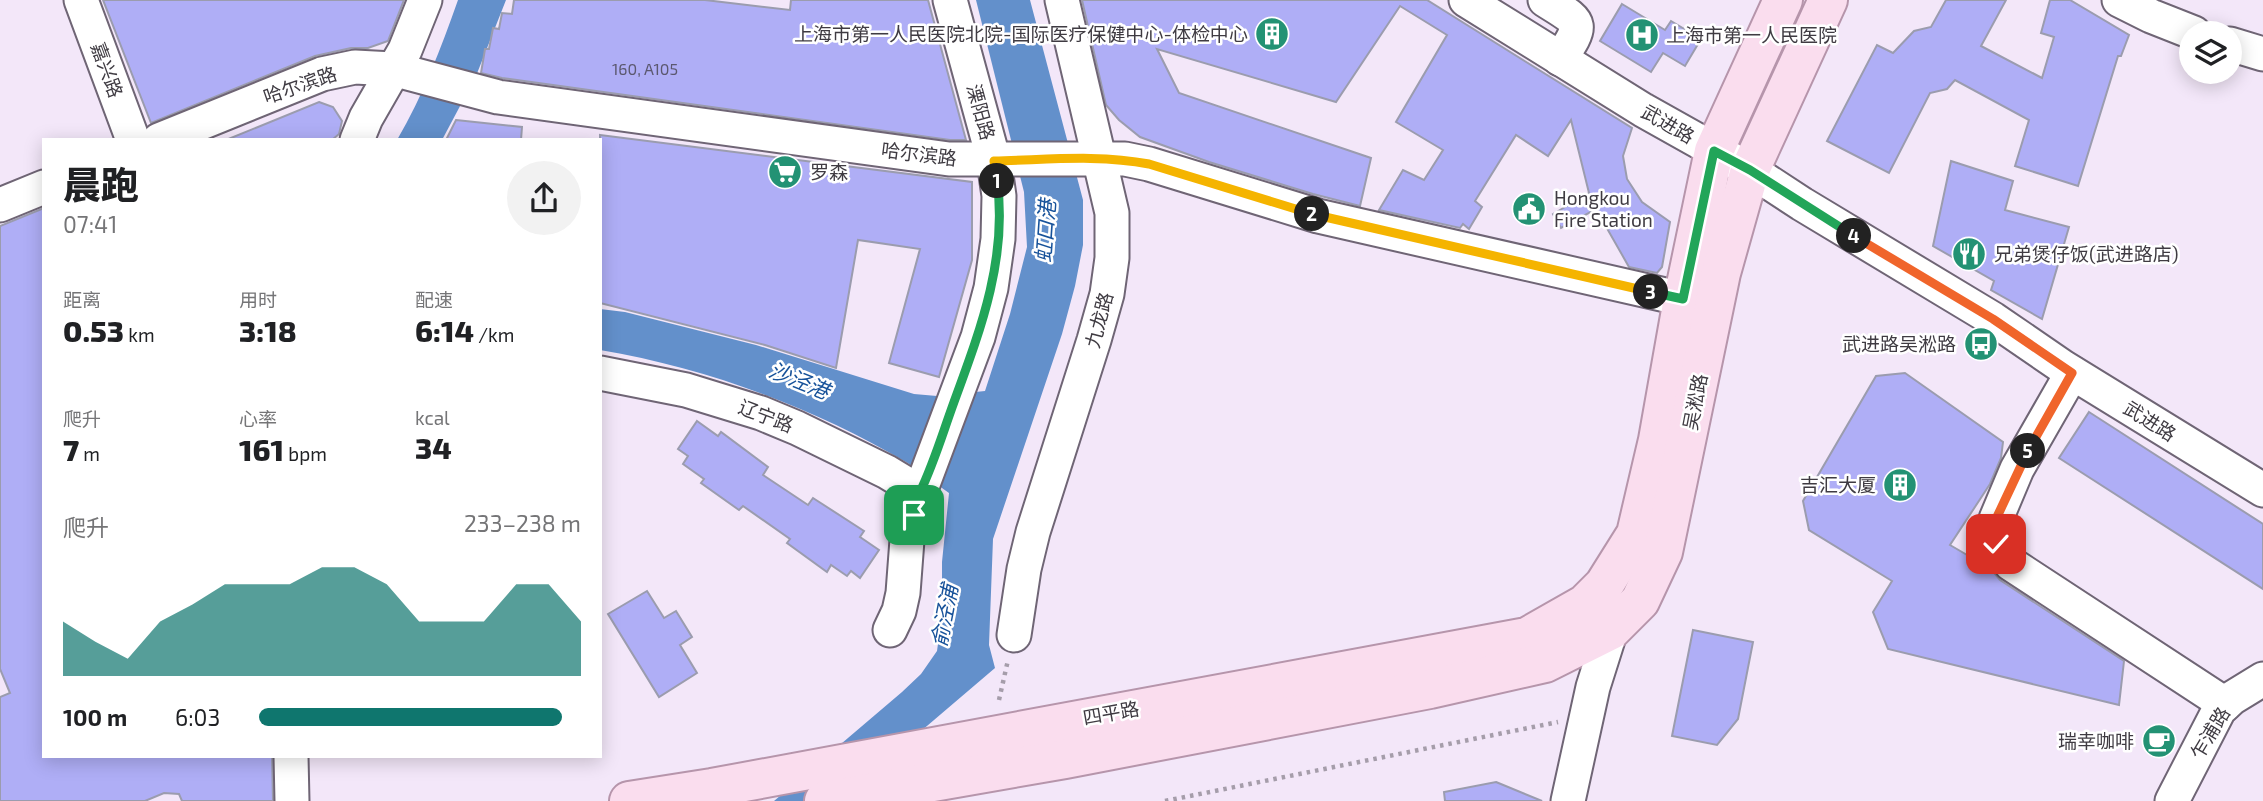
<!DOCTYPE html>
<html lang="zh">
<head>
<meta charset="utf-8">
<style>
	body { margin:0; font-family:"Exo 2","Noto Sans SC",sans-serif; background:#f2f2f2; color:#202124; height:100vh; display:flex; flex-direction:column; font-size:26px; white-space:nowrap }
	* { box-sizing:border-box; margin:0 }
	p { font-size:23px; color:#757577 }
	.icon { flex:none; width:38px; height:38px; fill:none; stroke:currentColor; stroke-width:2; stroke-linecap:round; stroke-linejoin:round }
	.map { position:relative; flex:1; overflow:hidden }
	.sheet { position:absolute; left:42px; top:138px; width:560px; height:620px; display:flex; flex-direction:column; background:#fff; border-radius:0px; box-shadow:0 4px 18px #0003 }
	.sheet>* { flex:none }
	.tools { position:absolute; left:2179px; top:21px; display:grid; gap:14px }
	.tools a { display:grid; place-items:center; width:63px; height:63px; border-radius:50%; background:#fff; box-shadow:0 4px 18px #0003; font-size:35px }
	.pin { position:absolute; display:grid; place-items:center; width:60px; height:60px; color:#fff; margin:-30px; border-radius:14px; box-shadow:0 4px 10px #0006 }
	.km { position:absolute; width:35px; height:35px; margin:-18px; border-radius:50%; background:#222; color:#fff; font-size:19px; line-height:35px; text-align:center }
	.round { display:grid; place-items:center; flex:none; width:74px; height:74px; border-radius:37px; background:#f2f2f2 }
	.head { display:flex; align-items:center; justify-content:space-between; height:119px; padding:0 21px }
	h1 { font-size:38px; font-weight:800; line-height:52px }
	.metrics { display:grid; grid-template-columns:repeat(3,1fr); gap:10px; height:119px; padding:7px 21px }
	.metrics div { display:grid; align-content:center }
	.metrics b { font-size:30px; font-weight:800 }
	.metrics small { font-size:19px; font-weight:400 }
	.metrics p { font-size:19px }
	.chart { height:196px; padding:14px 21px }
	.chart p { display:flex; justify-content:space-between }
	.chart svg { width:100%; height:126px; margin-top:7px; fill:#0f766e; opacity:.7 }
	ul { padding:0 21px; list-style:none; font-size:23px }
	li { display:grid; grid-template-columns:112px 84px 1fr; align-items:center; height:52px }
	li i { height:18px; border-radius:9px; background:#0f766e }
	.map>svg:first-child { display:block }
</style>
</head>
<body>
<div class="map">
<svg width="2263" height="801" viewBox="0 0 2263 801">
	<rect width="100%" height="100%" fill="#f3e7f9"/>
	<g fill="#6390cb">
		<path d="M458,0H506L476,76L442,140H397C423,96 441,48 458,0Z"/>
		<path d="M976,0H1030L1083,200V245L1075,286L1062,334L993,539L989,645L995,668L839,801H774L902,692L921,674L937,651L942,615V562L949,493C935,483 921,471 906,462C812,407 707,368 600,350V309L625,312L756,345L914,394L937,396L985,391L1010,314L1027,247L1024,192Z"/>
	</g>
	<g fill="#afaef6" stroke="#9b9cae" stroke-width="2">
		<path d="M103,0H404L388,41L368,48H351L315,56L151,123Z"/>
		<path d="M514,0H705L790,10L791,0H928L966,140H950L502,78L481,73L485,49H489L493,28L499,29L502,13L512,14Z"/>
		<path d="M1082,0H1427L1632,128L1623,156L1627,179L1642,202L1670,222L1662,267L1657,273L1629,267L1596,209L1561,228L1553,214L1589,193L1571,120L1548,156L1516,135L1475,201L1482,207L1469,229L1463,224L1460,228L1379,210L1403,170L1424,180L1443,150L1396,122L1447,35L1400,6L1336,102L1157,49L1179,93L1371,158L1360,206L1313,194L1209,162L1140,137L1119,120L1106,105Z"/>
		<path d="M1946,0H2006L1981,46L2042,78L2054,37L2041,33L2050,0H2070L2129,35L2121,56H2118L2078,186L2015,166L2029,120L1955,80L1947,89L1930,93L1889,173L1827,141L1877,45L1893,53L1914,31L1931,27Z"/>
		<path d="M1622,4L1665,30L1671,21L1701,39L1685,66L1663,53L1651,72L1600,41Z"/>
		<path d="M319,102L333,107L342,121L339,134L332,140H226Z"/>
		<path d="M456,120L522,127L521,140H446Z"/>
		<path d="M600,135L972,182V260L939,377L889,363L920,249L858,240L836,368L765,345L600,303Z"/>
		<path d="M1951,161L2013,181L2005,210L2069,227L2042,319L1991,290L1994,281L1933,246Z"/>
		<path d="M44,208V756H272L273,801H182L179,794L164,793L145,801H0V697L10,693L0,669V226Z"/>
		<path d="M1905,373L2003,442L2001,458L1990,484L1950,545L1991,569L2000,580L2124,661L2119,705L1888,649L1873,612L1892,581L1809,530L1803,501L1876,376Z"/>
		<path d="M2089,412L2263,524V589L2059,458Z"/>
		<path d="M697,421L718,436L721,432L768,467L763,475L808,505L813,498L864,531L860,537L879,550L860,578L851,571L847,576L831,565L827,572L787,543L790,539L743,506L739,510L701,483L704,479L683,464L688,456L678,449Z"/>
		<path d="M647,591L664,618L676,611L692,637L680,645L697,673L659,697L608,614Z"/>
		<path d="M1693,630L1753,642L1738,719L1717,745L1672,736Z"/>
		<path d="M1496,782L1542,801H1445L1444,792Z"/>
	</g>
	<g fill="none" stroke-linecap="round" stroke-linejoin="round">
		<g stroke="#6f6575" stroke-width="37">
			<g id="minor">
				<path d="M81,0L133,140"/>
				<path d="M1466,0L1643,110L1750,170L1802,204L1993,319L2063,367L2263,490"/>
				<path d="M1545,0C1581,23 1586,21 1560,59"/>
				<path d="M2119,0L2151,16L2194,33"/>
				<path d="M2230,44L2263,54"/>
				<path d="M159,140L322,74L355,67L393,69L498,97L949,159H1125L1149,164L1318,216L1683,299"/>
				<path d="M357,140L366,118L405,50L425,0"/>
				<path d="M0,205L44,187"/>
				<path d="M600,373L686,390L761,413L797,428L887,472L920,492"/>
				<path d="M2072,373L2017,469L1996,519V544L2011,564L2225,704"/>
				<path d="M890,630L899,611L903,593L907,540L920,492L978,337L991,288L998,239L999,196L994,161L950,0"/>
				<path d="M1014,635L1024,569L1033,532L1094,340L1107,294L1112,258V213L1062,0"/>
				<path d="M291,756L292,801"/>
				<path d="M1568,801L1593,687L1611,630"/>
				<path d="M2172,801L2219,710L2232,698L2263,679"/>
			</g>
		</g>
		<g stroke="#b695ab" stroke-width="42">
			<g id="major">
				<path d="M629,801L712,788L1527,637L1585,604L1604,585L1636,534L1658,440L1683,299L1714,151L1783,0"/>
				<path d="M824,801L1065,759L1430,689L1545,663L1611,630L1640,601L1663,552L1721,273L1750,170L1828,0"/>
			</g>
		</g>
		<g stroke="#a59daa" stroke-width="4.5" stroke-dasharray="3.5 5" stroke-linecap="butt">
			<path d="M999,700L1008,660"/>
			<path d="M1165,801L1558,722"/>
		</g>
		<use href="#minor" stroke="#fff" stroke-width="33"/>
		<use href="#major" stroke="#faddee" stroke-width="38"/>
	</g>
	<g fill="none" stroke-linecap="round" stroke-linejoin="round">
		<g stroke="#fff" stroke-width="14">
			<path id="split-1" d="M914,515L920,492C934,463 943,432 954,402C980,331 1008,258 997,181"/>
		</g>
		<g stroke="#fff" stroke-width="14">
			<path id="split-2" d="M997,181L994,161C1046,160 1098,154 1149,164L1312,214"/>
		</g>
		<g stroke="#fff" stroke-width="14">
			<path id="split-3" d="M1312,214L1651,292"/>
		</g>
		<g stroke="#fff" stroke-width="14">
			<path id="split-4" d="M1651,292L1683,299L1714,151L1750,170L1854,236"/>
		</g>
		<g stroke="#fff" stroke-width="14">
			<path id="split-5" d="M1854,236L1993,319L2072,373L2028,451"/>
		</g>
		<g stroke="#fff" stroke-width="14">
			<path id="split-6" d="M1996,544V519L2028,451"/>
		</g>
		<use href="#split-1" stroke="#22a559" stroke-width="9"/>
		<use href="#split-2" stroke="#f5b400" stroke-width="9"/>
		<use href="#split-3" stroke="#f5b400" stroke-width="9"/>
		<use href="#split-4" stroke="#22a559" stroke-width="9"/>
		<use href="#split-5" stroke="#f0652b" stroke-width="9"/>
		<use href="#split-6" stroke="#f0652b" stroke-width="9"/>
	</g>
	<defs>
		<g id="building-disc" transform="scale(1.75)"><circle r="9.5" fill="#239274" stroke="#fff"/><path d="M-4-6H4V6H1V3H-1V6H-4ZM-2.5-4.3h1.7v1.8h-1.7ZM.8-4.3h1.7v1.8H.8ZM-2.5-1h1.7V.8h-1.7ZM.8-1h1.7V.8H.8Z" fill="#fff"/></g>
		<g id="hospital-disc" transform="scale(1.75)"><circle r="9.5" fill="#239274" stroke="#fff"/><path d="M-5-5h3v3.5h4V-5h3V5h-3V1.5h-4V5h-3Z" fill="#fff"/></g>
		<g id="supermarket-disc" transform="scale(1.75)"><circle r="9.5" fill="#239274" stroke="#fff"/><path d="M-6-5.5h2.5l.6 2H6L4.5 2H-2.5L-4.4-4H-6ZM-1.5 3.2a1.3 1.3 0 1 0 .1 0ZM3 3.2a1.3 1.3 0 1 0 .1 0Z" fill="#fff"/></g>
		<g id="civic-disc" transform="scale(1.75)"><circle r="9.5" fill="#239274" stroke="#fff"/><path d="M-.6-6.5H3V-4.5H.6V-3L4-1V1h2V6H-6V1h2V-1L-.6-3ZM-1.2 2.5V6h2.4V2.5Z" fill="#fff"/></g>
		<g id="restaurant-disc" transform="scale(1.75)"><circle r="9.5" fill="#239274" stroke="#fff"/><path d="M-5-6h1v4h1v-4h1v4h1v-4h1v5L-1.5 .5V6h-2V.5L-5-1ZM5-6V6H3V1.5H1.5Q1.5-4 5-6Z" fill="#fff"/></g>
		<g id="bus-disc" transform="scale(1.75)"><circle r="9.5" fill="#239274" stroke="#fff"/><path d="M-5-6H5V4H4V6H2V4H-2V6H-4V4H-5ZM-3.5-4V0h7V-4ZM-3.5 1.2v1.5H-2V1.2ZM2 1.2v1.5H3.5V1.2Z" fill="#fff"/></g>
		<g id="cafe-disc" transform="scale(1.75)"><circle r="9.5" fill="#239274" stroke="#fff"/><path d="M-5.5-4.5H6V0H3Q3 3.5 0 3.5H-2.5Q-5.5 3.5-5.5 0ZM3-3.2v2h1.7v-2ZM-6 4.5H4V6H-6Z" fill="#fff"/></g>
	</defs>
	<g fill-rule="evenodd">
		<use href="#building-disc" x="1272" y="34"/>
		<use href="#hospital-disc" x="1642" y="35"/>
		<use href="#supermarket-disc" x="785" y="172"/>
		<use href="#civic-disc" x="1529" y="209"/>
		<use href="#restaurant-disc" x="1969" y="254"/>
		<use href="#bus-disc" x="1981" y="344"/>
		<use href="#building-disc" x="1900" y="485"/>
		<use href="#cafe-disc" x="2159" y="741"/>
	</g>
	<g text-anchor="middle" stroke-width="5" stroke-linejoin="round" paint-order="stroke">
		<g font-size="16" fill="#5b586f">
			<text x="645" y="75">160, A105</text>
		</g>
		<g font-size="19" fill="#3f3b42" stroke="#fff" text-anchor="end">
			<text x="1248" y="41">上海市第一人民医院北院-国际医疗保健中心-体检中心</text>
			<text x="1666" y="42" text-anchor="start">上海市第一人民医院</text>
			<text x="810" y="179" text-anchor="start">罗森</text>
			<text x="1554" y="205" text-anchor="start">Hongkou<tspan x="1554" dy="22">Fire Station</tspan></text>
			<text x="1994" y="261" text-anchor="start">兄弟煲仔饭(武进路店)</text>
			<text x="1956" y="351">武进路吴淞路</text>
			<text x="1876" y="492">吉汇大厦</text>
			<text x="2134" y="748">瑞幸咖啡</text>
		</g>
		<g font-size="19" fill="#3f3b42" stroke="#fff">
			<text transform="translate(107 70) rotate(70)" y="7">嘉兴路</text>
			<text transform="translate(300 85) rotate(-19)" y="7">哈尔滨路</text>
			<text transform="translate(981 112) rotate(75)" y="7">溧阳路</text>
			<text transform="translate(1668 124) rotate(30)" y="7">武进路</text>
			<text transform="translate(919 154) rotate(7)" y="7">哈尔滨路</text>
			<text transform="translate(1099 320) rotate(-75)" y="7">九龙路</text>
			<text transform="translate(1695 402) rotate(-79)" y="7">吴淞路</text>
			<text transform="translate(766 416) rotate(21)" y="7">辽宁路</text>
			<text transform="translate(2150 421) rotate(32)" y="7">武进路</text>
			<text transform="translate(1111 713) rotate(-10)" y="7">四平路</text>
			<text transform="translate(2210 733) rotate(-59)" y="7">乍浦路</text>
		</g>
		<g font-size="21" font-style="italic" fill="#17529a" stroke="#fff">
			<text transform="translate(1046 231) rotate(-86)" y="7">虹口港</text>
			<text transform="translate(799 381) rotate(22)" y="7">沙泾港</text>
			<text transform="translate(945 616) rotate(-79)" y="7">俞泾浦</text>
		</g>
	</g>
</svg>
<div class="tools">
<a><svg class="icon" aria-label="layers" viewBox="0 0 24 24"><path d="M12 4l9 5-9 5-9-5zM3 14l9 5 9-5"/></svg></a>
</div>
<div class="pin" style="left:914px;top:515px;background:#1e9e55"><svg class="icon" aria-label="arrive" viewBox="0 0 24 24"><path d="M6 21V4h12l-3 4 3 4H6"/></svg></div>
<div class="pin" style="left:1996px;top:544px;background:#d93025"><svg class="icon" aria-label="check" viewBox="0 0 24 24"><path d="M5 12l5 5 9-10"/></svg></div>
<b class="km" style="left:997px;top:181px">1</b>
<b class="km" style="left:1312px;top:214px">2</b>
<b class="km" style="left:1651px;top:292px">3</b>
<b class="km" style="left:1854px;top:236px">4</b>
<b class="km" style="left:2028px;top:451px">5</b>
<section class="sheet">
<div class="head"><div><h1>晨跑</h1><p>07:41</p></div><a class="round"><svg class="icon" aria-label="share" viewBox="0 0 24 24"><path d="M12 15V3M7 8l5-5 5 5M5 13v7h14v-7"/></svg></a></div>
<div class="metrics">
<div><p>距离</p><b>0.53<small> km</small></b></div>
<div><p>用时</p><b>3:18</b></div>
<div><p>配速</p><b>6:14<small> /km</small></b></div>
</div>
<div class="metrics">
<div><p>爬升</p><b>7<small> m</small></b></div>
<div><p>心率</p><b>161<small> bpm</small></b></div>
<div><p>kcal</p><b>34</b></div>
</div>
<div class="chart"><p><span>爬升</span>233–238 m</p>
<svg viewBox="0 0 160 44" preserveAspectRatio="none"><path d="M0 44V25L10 32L20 38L30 25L40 19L50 12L60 12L70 12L80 6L90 6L100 12L110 25L120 25L130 25L140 12L150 12L160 25V44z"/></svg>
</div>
<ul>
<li><b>100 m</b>6:03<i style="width:94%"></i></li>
</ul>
</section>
</div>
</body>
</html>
